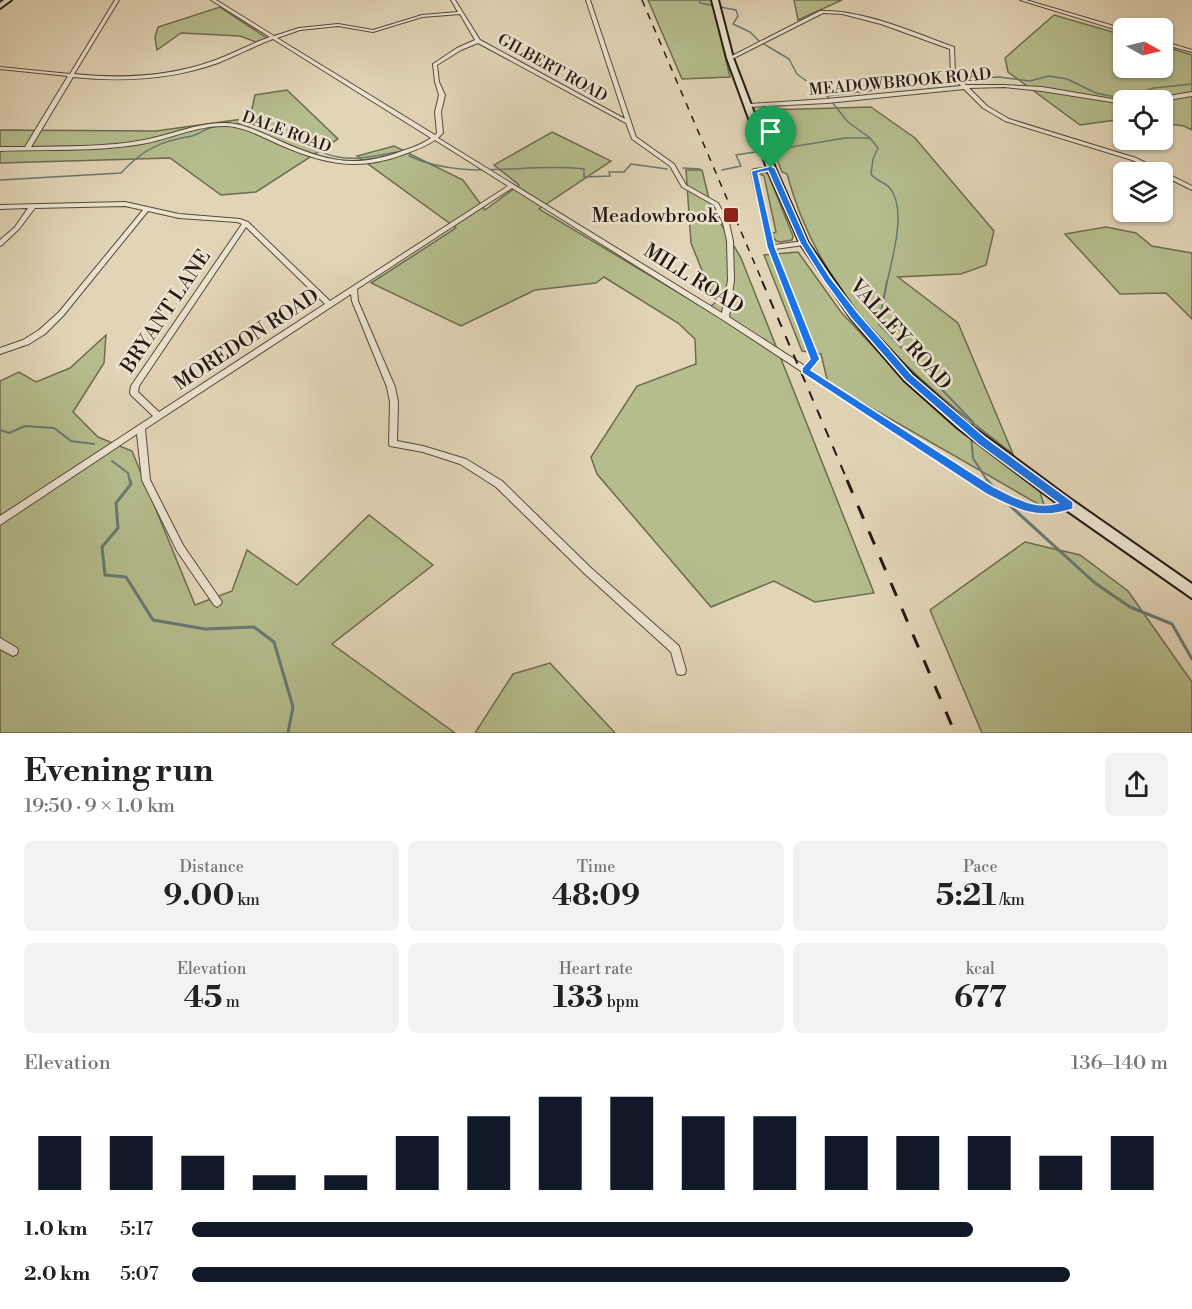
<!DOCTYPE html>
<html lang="en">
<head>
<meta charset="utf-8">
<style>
	body { margin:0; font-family:"Libre Bodoni",serif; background:#f2f2f2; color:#222; height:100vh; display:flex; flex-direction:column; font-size:22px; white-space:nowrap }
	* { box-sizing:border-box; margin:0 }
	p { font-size:20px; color:#767676 }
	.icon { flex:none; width:33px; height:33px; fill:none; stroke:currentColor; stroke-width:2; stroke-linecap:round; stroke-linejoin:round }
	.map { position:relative; height:733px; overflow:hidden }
	.drawer { display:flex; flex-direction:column; background:#fff; flex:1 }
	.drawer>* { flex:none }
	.needle { width:39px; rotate:98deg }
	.fabs { position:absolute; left:1113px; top:18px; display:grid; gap:12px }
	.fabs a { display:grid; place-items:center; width:60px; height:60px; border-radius:9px; background:#fff; box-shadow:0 2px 4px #0004; font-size:30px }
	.pin { position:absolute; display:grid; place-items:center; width:51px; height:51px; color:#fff; margin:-62px -26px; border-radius:50% 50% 50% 0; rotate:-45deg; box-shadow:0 0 6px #0007 }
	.pin .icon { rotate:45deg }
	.round { display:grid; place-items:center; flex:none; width:63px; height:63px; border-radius:9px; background:#f2f2f2 }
	.summary { display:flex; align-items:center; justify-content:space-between; height:102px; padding:0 24px }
	h1 { font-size:33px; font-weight:700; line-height:45px }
	.figures { display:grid; grid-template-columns:repeat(3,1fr); gap:9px; height:102px; padding:6px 24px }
	.figures div { display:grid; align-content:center; border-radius:9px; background:#f2f2f2; text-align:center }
	.figures b { font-size:30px; font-weight:700 }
	.figures small { font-size:16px; font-weight:400 }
	.figures p { font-size:16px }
	.chart { height:168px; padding:12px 24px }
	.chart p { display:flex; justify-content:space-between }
	.chart svg { width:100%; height:108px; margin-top:6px; stroke:#111827; stroke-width:6 }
	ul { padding:0 24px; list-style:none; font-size:20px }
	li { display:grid; grid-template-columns:96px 72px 1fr; align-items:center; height:45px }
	li i { height:15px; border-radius:8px; background:#111827 }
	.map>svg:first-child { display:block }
</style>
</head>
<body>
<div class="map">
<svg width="1192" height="733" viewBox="0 0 1192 733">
	<rect width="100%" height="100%" fill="#e2d5b7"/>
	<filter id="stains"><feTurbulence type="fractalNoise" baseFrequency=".00333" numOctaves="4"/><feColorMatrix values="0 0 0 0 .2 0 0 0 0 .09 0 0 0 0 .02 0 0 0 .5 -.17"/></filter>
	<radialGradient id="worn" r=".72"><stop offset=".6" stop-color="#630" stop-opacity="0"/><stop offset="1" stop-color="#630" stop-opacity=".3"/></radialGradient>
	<g fill="#b5bd8d" stroke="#6d6c50" stroke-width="1.5">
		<path d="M648,0H712L730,77L682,79Z"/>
		<path d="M794,0H842L798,20Z"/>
		<path d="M220,7L267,38L256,42L240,36L181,33L157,50L155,37L158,27Z"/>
		<path d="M1054,15L1123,35L1124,68H1162L1163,46L1192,55V130L1184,126L1163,123L1162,100H1124L1123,119L1080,125L1008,72L1005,58Z"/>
		<path d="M287,90L338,139L256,192L221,195L170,158L0,163V130L156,131L250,118L255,95Z"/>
		<path d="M871,107L915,138L994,231L986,265L961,274L898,277L958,323L1013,454C912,377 821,301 787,174L782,172L761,119L767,110Z"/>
		<path d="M552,132L611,161L539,209L706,309L715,303L691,243L686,170H702L711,207L741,258L874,593L815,602L774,581L711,607L597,474L591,457L637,386L696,364L695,339L678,323L604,277L596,283L535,290L461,326L371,283L456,228L357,156L394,146L463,180L485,210L519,185L494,165Z"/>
		<path d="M764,172L768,174L793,236L792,240L781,242L776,241L771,234L776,232L764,176L760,174Z"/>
		<path d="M1106,227L1136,233L1152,246L1192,253V319L1166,293L1120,294L1065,234Z"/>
		<path d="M798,252L841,312L907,383L1038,486L1045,508L828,383L821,354L802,351L764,255Z"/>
		<path d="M106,335L104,363L73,412L98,437L132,451L195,605L232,591L247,550L297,585L369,515L433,565L332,644L455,733H0V381L19,372L36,382L70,368Z"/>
		<path d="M1025,542L1080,555L1128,591L1192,682V733H982L930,610Z"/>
		<path d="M550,663L615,733H475L513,674Z"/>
	</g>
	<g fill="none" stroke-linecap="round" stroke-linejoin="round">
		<g stroke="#687973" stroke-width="1.5">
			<path d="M700,0V3L736,10L738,16L733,24L750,32L759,41L789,59L797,74L827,96L848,122L870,138L878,148L873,159L871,174C876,181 884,182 889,187C908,208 892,258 887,283"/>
			<path d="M961,79L999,77L1030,81L1049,76L1067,79L1096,93L1130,100L1133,94L1154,88L1192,84"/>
			<path d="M827,96L952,80"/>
			<path d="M773,150L845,138H870"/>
			<path d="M409,156C466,182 524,162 584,169V177L610,176L609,172H624L631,164L667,169"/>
			<path d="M683,168L700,169"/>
			<path d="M722,170L741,166L736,155L755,152"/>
			<path d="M0,180L121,173C143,149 161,141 192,136C199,134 205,129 213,127C214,126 242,123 244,123C279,125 305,151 338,157C358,161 377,155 397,152"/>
		</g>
		<g stroke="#687973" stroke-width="2">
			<path d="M887,281L879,324L973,422L972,428"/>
			<path d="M0,430L9,433L25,426L54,428L71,441L94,444"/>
			<path d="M971,436L973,458L988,482"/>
			<path d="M112,461L128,473L130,482"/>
		</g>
		<g stroke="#687973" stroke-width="3">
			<path d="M130,480L131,484L116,503L118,528L102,547L105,575L126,577L153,620L205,629L254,627L274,642L293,707L288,733"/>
			<path d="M987,480L994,488"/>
			<path d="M1006,502L1095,583L1130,607L1172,624L1192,659"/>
		</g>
		<g stroke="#54493c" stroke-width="2">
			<g id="street">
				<path d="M115,0H119L74,74C121,79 168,77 213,61C233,54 250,44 270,37L211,0H216L274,36L299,28L338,24L373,30L422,15L458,12L451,0H455L480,40L625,119L586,0H590L636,137L674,164L686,185L718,203L729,223L733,241L734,280L729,317L805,366L811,359L768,247L751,171L754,169L773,167V169L757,172L774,245L804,241L807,243L804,245L775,249L819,359L810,370L993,487C1011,497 1028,507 1048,505C1056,505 1064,501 1072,502L1073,505L1072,508C1038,518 1017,509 987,493L723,320L512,188L357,289L358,301L395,387L398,402L397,441L423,446L466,459L502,481L591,568L679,646L686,670L685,674L681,675L677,674L671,652L585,574L496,487L460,464L423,452L390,446L389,444L390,402L387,387L352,301L351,294L145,429L150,480L183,545L220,599L222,602L220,605L217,607L214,605L177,551L142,480L137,434L0,525V516L153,416L131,395L130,393L131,386L242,224L237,222L179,218L148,211L63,316L45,334L29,344L0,354V348L23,340L39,330L59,312L143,210L125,206L35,208L19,229L2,245L0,246V240L15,227L28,208L0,209V205L125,202L179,214L240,219L248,222L330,301L508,186L435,140C425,147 413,151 402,155C356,172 321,163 278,144C262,137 245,127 227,126C197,125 170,139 142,144C95,152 47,149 0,151V147H25L68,76L0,69V67L70,74ZM460,14L475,40L457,48L433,64L435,82L439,95L435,112L437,133L435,135L277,38L300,30L338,26L373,32L422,17ZM273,39L431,138C422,144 412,148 402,151C355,169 325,161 280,141C262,133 244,123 224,123C196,123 171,135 144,140C107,147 68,146 31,147L73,77C122,82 170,80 218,63C236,56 254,46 273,39ZM478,43L626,123L632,139L670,166L682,187L714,205L723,223L727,241L728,280L722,313L438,138L443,133L441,112L445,95L439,82L437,65L461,50ZM246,227L325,304L159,412L138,392L139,386Z"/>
				<path d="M1020,0H1026L1124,29V32Z"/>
				<path d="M820,11C862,9 915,33 954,47L955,75L966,85H1004L1042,87L1124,101V104L1042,91L1004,87L969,88L987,106L1009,119L1136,158L1192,186V190L1162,175V172H1158L1132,160L1005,121L983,108L964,89L827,103L747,107L746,106L749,104L827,99L961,86L951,75L950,49L881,24L842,14L823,13L732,59L728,58Z"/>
				<path d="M1162,41L1192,50V52L1162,44Z"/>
				<path d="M1192,92V96L1162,101L1154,100L1157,98Z"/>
				<path d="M0,638L17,648L18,651L17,654L13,656L0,649Z"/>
			</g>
		</g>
		<g stroke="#251a13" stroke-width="4">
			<g id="secondary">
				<path d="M4,0H11L0,8V3Z"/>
				<path d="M712,0H718L733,58L775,168L808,243L857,314L912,374L966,422L1073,501L1192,584V598L1065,509L958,428L904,380L851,318L800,243L767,168L727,58Z"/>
			</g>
		</g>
		<use href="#street" fill="#ece4d0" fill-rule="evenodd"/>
		<use href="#secondary" fill="#ece4d0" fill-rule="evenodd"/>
		<path stroke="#251a13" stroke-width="1.5" stroke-dasharray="7 7" stroke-linecap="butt" d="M642,0L763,283"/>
		<path stroke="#251a13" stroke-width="2" stroke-dasharray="10 10" stroke-linecap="butt" d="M762,281L848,482"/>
		<path stroke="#251a13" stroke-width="3" stroke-dasharray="14 14" stroke-linecap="butt" d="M847,480L955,733"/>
	</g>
	<path fill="#1a73e8" stroke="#fff" stroke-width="1.5" fill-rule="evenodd" d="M771,166L775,168L808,243L830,277L858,313L912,375L986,438L1073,502V509C1038,521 1017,510 986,494L802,373V368L810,359L767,247L751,171ZM768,171L800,243L824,281L851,318L905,380L978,444L1058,503C1035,510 1014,497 994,487L811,370L820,359L775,247L758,173Z"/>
	<rect fill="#8f2418" stroke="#ece4d0" stroke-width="2" x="723" y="207" width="16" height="16" rx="3"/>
	<g text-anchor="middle" stroke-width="5" stroke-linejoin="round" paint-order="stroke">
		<g font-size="16" fill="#251a13" stroke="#ece4d0">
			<text transform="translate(553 67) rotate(29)" y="6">GILBERT ROAD</text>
			<text transform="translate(900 81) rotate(-5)" y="6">MEADOWBROOK ROAD</text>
			<text transform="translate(287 131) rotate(20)" y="6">DALE ROAD</text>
		</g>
		<g font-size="20" fill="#251a13" stroke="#ece4d0" text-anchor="end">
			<text x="718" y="222">Meadowbrook</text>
		</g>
		<g font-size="20" fill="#251a13" stroke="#ece4d0">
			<text transform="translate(694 278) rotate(32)" y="7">MILL ROAD</text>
			<text transform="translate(165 311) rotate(-56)" y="7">BRYANT LANE</text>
			<text transform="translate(901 334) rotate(48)" y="7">VALLEY ROAD</text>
			<text transform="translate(246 339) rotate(-33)" y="7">MOREDON ROAD</text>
		</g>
	</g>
	<rect width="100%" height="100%" filter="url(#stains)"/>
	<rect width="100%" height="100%" fill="url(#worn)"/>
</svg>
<div class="fabs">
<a><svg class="needle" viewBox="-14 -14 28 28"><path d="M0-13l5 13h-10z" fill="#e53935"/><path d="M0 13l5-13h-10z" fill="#767676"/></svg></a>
<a><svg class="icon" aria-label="locate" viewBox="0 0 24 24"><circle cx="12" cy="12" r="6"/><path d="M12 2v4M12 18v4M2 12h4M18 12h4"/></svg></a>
<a><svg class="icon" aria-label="layers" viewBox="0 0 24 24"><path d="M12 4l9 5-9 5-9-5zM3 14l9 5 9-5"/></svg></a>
</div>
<div class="pin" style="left:771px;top:168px;background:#1e9e55"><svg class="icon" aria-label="arrive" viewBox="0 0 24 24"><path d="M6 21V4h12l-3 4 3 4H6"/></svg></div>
</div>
<section class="drawer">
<div class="summary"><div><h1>Evening run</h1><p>19:50 · 9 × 1.0 km</p></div><a class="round"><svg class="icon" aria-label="share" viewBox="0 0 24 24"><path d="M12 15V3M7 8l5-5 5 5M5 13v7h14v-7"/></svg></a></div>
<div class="figures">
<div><p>Distance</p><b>9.00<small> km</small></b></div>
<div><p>Time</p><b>48:09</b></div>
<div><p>Pace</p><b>5:21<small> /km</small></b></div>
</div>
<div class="figures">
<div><p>Elevation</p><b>45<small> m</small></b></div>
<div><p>Heart rate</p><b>133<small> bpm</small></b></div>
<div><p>kcal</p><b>677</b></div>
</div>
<div class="chart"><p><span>Elevation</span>136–140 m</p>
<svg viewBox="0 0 160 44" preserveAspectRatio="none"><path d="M5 44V22M15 44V22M25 44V30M35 44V38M45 44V38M55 44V22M65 44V14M75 44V6M85 44V6M95 44V14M105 44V14M115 44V22M125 44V22M135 44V22M145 44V30M155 44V22"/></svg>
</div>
<ul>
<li><b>1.0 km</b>5:17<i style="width:80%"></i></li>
<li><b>2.0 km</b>5:07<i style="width:90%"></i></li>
</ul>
</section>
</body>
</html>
